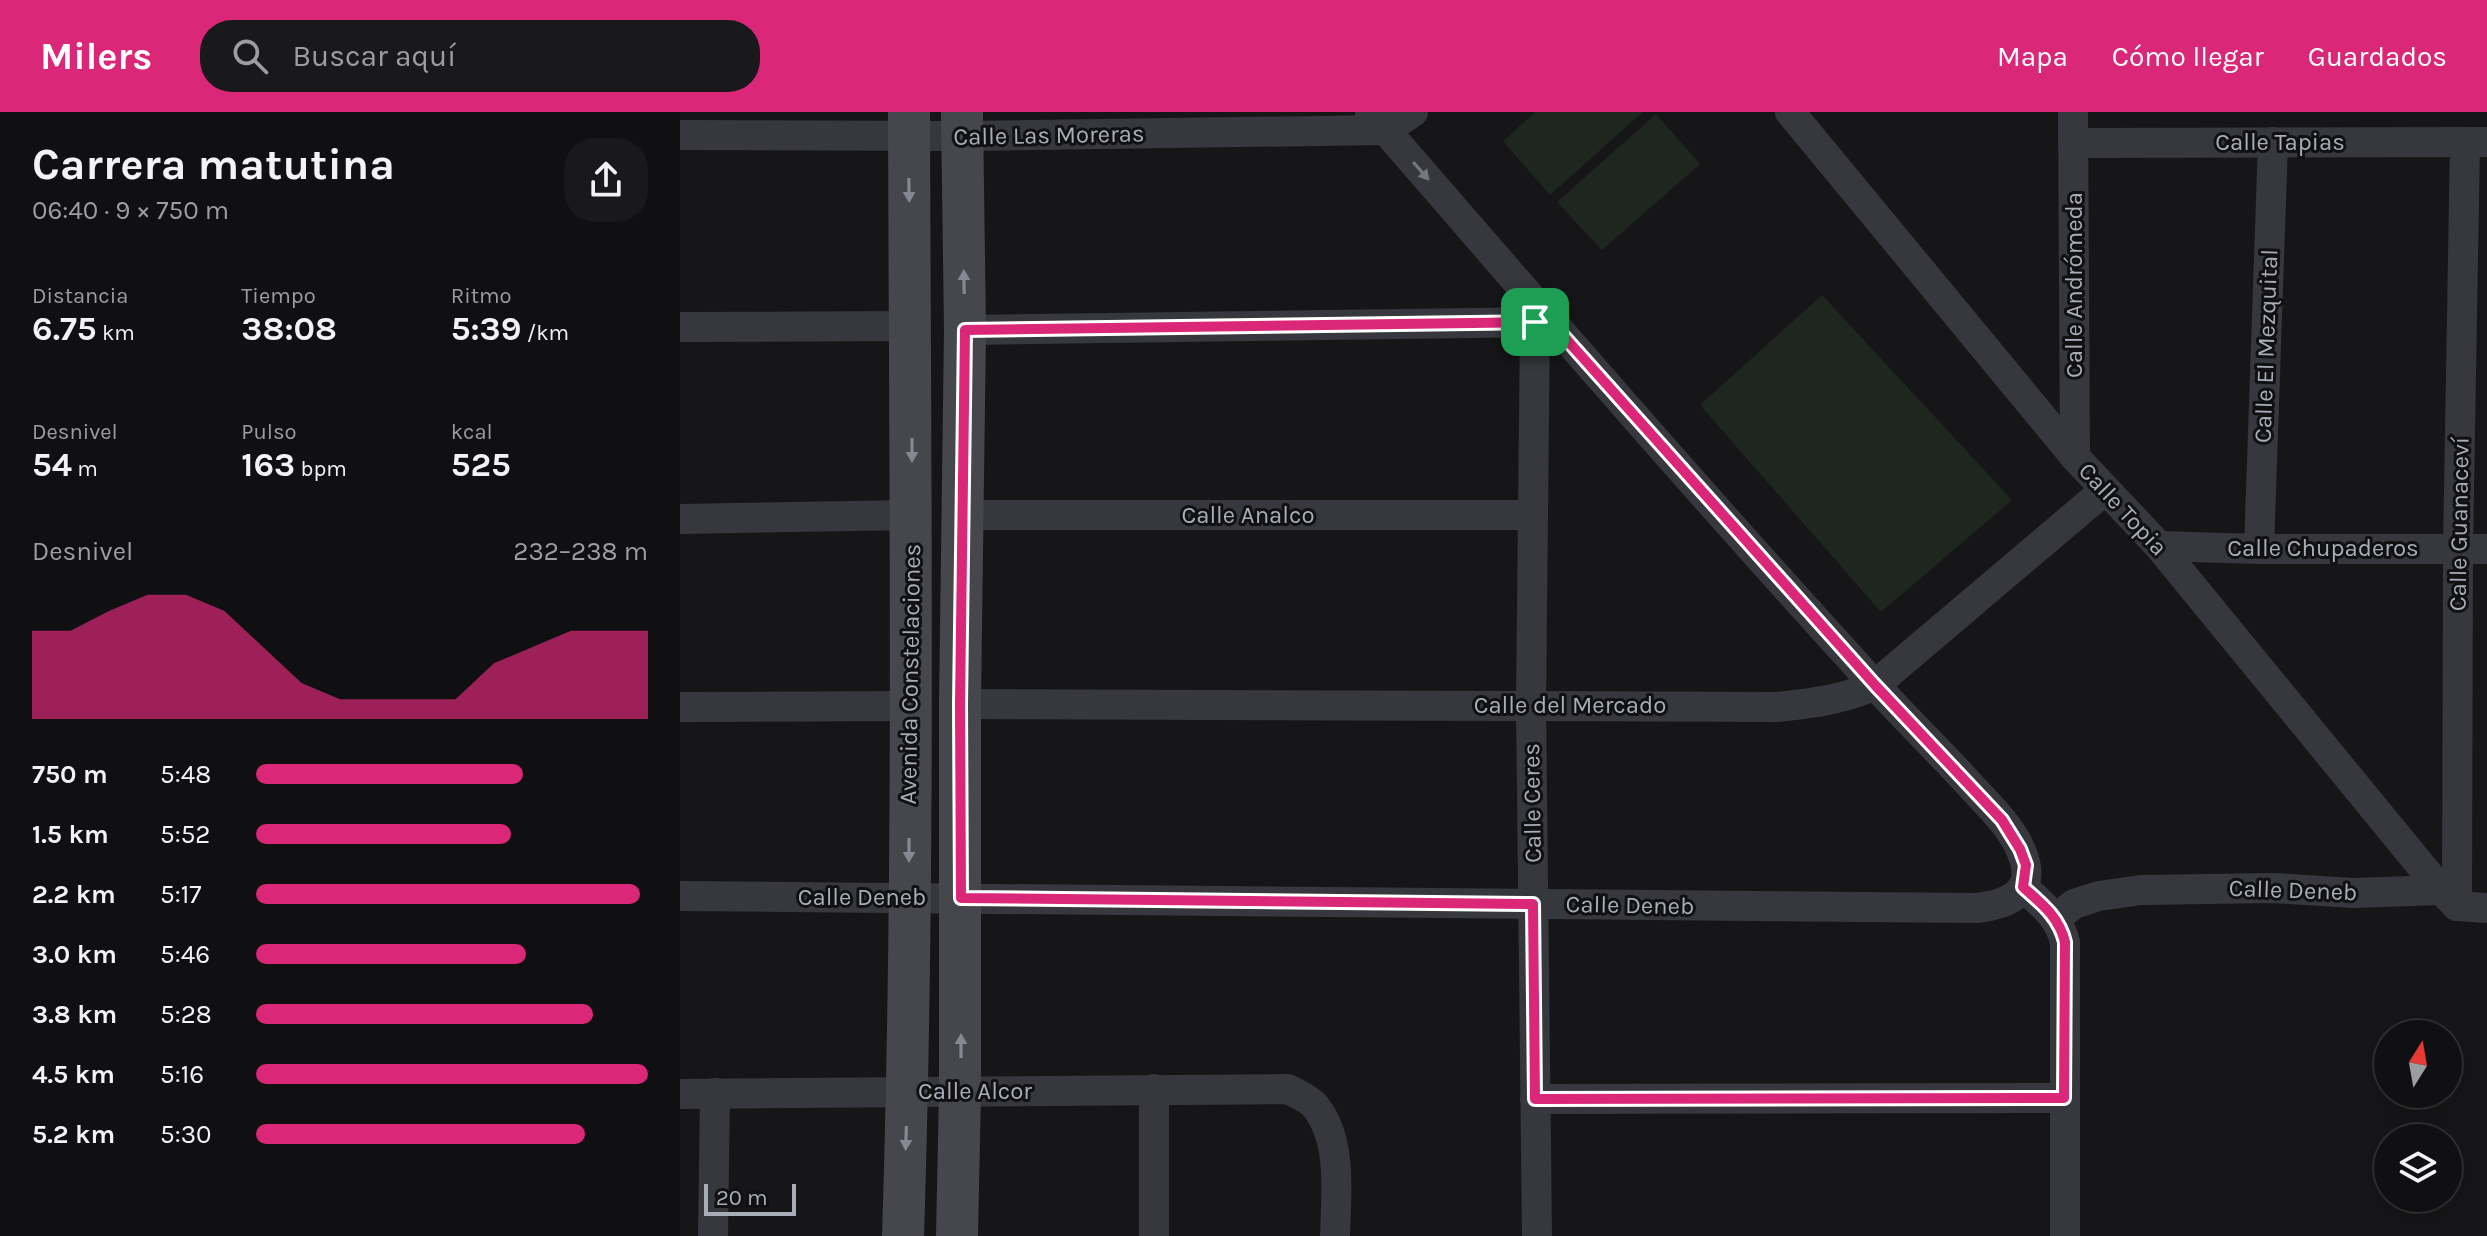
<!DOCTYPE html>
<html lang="es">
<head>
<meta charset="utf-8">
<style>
	body { margin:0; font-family:Karla,sans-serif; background:#19191b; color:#f1f3f6; height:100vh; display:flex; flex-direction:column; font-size:30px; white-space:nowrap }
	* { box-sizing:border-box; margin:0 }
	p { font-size:26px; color:#9c9d9f }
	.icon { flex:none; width:44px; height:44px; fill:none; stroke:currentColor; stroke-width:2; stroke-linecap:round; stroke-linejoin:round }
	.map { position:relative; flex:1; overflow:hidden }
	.drawer { display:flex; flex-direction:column; background:#101012; width:680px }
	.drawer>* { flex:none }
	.needle { width:52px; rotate:11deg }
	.buttons { position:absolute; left:1694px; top:908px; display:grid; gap:16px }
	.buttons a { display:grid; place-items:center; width:88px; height:88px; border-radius:50%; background:#101012; box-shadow:0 4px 20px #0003,0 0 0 2px #303032; font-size:40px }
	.scale { position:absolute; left:24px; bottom:20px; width:92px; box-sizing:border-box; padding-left:8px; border:4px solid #a8adb8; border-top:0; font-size:22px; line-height:28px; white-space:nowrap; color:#a8adb8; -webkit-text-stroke:6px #111113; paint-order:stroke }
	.pin { position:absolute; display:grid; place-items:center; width:68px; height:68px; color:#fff; margin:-34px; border-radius:16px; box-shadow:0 4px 12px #0006 }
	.round { display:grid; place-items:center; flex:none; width:84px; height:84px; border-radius:32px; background:#19191b }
	.summary { display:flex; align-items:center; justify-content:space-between; height:136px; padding:0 32px }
	h1 { font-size:44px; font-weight:700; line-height:60px }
	.metrics { display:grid; grid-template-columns:repeat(3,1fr); gap:12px; height:136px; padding:8px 32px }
	.metrics div { display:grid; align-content:center }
	.metrics b { font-size:34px; font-weight:700 }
	.metrics small { font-size:22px; font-weight:400 }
	.metrics p { font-size:22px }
	.chart { height:224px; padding:16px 32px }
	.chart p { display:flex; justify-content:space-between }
	.chart svg { width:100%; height:144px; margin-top:8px; fill:#db2777; opacity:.7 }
	ul { padding:0 32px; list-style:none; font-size:26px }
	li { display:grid; grid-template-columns:128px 96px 1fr; align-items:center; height:60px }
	li i { height:20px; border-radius:10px; background:#db2777 }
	header { display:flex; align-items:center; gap:48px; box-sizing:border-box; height:112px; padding:0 40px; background:#db2777; color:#fff }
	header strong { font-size:38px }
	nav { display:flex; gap:44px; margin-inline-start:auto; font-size:28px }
	.search { width:560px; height:72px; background:#19191b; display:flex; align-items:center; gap:20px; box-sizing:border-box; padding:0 28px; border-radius:32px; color:#9c9d9f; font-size:30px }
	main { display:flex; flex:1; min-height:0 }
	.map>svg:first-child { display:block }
</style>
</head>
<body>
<header>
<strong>Milers</strong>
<div class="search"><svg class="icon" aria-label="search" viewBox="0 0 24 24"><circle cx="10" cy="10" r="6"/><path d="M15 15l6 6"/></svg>Buscar aquí</div>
<nav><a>Mapa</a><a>Cómo llegar</a><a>Guardados</a></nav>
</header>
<main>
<section class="drawer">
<div class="summary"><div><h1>Carrera matutina</h1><p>06:40 · 9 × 750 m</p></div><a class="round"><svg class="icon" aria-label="share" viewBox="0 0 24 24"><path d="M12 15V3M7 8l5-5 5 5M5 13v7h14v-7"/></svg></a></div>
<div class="metrics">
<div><p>Distancia</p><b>6.75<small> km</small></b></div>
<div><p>Tiempo</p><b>38:08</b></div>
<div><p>Ritmo</p><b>5:39<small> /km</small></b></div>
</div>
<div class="metrics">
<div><p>Desnivel</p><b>54<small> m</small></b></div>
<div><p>Pulso</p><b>163<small> bpm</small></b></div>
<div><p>kcal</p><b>525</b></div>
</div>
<div class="chart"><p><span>Desnivel</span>232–238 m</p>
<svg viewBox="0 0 160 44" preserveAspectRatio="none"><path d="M0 44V17L10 17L20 11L30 6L40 6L50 11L60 22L70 33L80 38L90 38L100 38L110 38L120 27L130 22L140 17L150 17L160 17V44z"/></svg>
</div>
<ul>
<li><b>750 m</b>5:48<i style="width:68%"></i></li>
<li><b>1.5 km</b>5:52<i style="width:65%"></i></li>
<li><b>2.2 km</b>5:17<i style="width:98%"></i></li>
<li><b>3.0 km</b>5:46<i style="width:69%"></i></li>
<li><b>3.8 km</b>5:28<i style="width:86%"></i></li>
<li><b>4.5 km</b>5:16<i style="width:100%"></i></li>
<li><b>5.2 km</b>5:30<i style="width:84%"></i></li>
</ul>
</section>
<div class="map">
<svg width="1807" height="1124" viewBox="0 0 1807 1124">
	<rect width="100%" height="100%" fill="#161618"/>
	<g fill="#1e261f">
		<path d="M855,0H963L870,83L823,29Z"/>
		<path d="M976,2L1020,52L922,138L877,90Z"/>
		<path d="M1142,183L1332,388L1201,500L1020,293Z"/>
	</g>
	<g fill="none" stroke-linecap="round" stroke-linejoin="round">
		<g stroke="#37383d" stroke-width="30">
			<path d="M1110,0L1395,345L1479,434L1761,778L1777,794"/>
			<path d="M1393,0L1395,345"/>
			<path d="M0,23L283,24L706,18L733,0"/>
			<path d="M1393,31L1807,30"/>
			<path d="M855,210L851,593L857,1124"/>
			<path d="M0,215L231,214"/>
			<path d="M285,218L871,210"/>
			<path d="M283,403H853"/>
			<path d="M0,407L232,403"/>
			<path d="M1479,434L1579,437H1807"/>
			<path d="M1579,437L1593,30"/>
			<path d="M280,592L1097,595C1132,591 1163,588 1195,573L1425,378"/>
			<path d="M0,595L229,594"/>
			<path d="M1343,775C1362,792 1379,805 1385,830V1124"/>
			<path d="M0,784L1297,796C1322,793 1354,784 1345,750C1337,719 1310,695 1289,672C1258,638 1225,606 1193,571C1022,384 856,192 690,0"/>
			<path d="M1777,794L1778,436L1785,30"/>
			<path d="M1777,794L1807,796"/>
			<path d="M1376,806L1394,792L1419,784L1461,778L1594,776L1673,781L1761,778"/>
			<path d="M0,982L608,977C617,982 628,986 635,994C663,1028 656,1083 655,1124"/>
			<path d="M855,987L1384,986"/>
			<path d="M33,1124L35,981"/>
			<path d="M474,1124V977"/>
		</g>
		<g stroke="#45474d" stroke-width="42">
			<path d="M223,1124C235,749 230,375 229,0"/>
			<path d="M277,1124L280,980V592L285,218L282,0"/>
		</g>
	</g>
	<defs><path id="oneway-solid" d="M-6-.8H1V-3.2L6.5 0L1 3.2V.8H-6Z" transform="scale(2)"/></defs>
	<use fill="#757881" href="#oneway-solid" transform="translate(741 59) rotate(49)"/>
	<g fill="#858993">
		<use href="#oneway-solid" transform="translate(229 78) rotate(89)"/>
		<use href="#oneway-solid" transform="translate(284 170) rotate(-91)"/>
		<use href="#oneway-solid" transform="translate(232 338) rotate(90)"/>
		<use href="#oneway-solid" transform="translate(229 738) rotate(90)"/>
		<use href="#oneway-solid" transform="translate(281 934) rotate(-90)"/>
		<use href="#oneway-solid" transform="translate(226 1026) rotate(92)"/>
	</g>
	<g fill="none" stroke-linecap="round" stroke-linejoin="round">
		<g stroke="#fff" stroke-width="16">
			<path id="route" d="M855,210H871L1195,573L1322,708L1340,737L1346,753L1343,775C1362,792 1379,805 1385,830L1384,986L855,987L853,792L281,786L280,592L285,218Z"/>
		</g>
		<use href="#route" stroke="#db2777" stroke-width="10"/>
	</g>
	<g text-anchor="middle" stroke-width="6" stroke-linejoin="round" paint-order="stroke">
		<g font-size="24" fill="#a8adb8" stroke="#111113">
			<text transform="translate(369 23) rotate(-1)" y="8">Calle Las Moreras</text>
			<text x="1600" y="38">Calle Tapias</text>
			<text transform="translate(1394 173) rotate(-90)" y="8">Calle Andrómeda</text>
			<text transform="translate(1586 234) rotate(-88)" y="8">Calle El Mezquital</text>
			<text transform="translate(1443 397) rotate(47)" y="8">Calle Topia</text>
			<text x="568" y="411">Calle Analco</text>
			<text transform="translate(1779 412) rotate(-89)" y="8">Calle Guanaceví</text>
			<text x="1643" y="444">Calle Chupaderos</text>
			<text transform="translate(230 562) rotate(-89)" y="8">Avenida Constelaciones</text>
			<text x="890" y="601">Calle del Mercado</text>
			<text transform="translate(852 691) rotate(-91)" y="8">Calle Ceres</text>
			<text transform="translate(1613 778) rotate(2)" y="8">Calle Deneb</text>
			<text x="182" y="793">Calle Deneb</text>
			<text transform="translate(950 793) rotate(1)" y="8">Calle Deneb</text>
			<text x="295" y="987">Calle Alcor</text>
		</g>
	</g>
</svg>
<div class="buttons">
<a><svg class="needle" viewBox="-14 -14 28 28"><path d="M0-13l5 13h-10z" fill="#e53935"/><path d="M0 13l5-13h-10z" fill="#9c9d9f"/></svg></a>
<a><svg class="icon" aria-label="layers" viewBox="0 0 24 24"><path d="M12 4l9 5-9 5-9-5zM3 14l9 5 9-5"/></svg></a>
</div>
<div class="scale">20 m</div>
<div class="pin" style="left:855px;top:210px;background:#1e9e55"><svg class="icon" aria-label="arrive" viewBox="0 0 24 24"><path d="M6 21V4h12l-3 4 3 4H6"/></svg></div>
</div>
</main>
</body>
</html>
